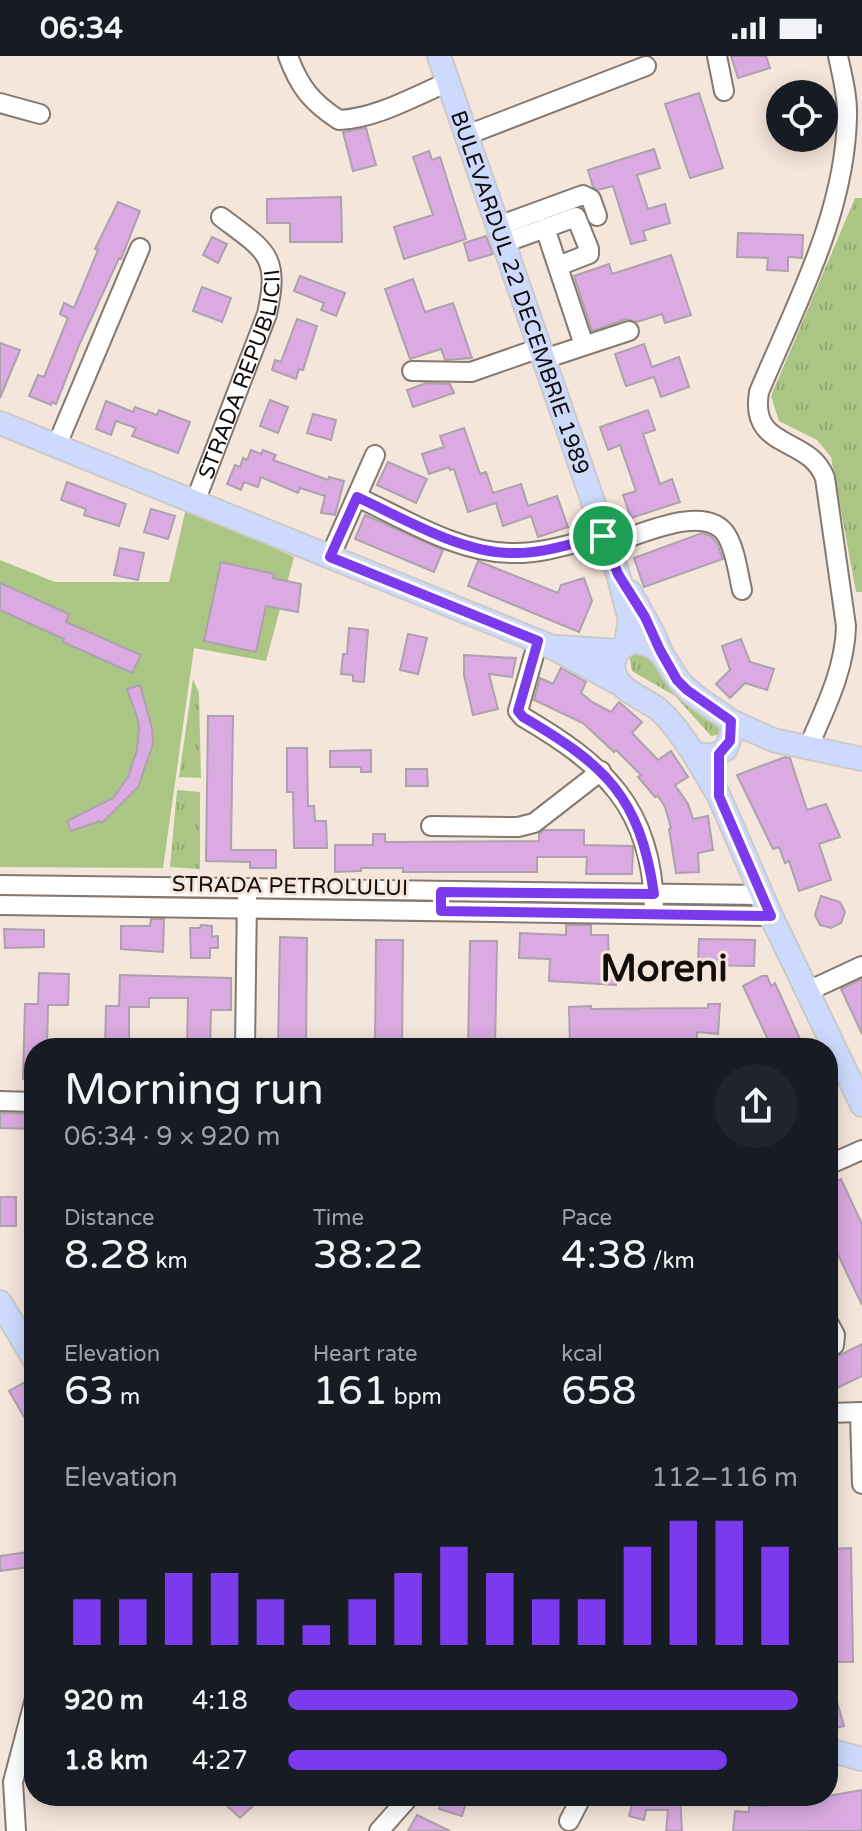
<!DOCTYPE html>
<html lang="en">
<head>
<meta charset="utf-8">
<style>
	body { margin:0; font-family:"Varela Round",sans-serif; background:#20242c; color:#f1f3f6; height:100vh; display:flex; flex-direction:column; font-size:30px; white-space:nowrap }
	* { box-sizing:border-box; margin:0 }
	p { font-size:26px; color:#9ea1a6 }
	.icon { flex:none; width:44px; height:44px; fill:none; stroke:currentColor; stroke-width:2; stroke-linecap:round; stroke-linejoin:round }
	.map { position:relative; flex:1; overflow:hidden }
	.side { position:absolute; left:24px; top:982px; width:814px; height:768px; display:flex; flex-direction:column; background:#171b24; border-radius:32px; box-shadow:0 4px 20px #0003 }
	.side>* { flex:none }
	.tools { position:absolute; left:766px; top:24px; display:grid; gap:16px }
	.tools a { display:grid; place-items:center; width:72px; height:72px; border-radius:50%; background:#171b24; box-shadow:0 4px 20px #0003; font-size:40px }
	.pin { position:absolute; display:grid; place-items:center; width:68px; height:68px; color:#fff; margin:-34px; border:4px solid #fff; border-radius:50%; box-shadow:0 2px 8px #0007 }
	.round { display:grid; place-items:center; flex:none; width:84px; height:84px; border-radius:42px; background:#20242c }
	.overview { display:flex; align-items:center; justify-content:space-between; height:136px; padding:0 40px }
	h1 { font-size:44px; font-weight:600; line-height:60px }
	.figures { display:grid; grid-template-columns:repeat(3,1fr); gap:12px; height:136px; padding:8px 40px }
	.figures div { display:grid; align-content:center }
	.figures b { font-size:40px; font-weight:600 }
	.figures small { font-size:22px; font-weight:400 }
	.figures p { font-size:22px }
	.chart { height:224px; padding:16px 40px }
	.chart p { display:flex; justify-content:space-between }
	.chart svg { width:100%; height:144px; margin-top:8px; stroke:#7c3aed; stroke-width:6 }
	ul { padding:0 40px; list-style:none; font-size:26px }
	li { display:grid; grid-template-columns:128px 96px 1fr; align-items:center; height:60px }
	li i { height:20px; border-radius:10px; background:#7c3aed }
	.status { display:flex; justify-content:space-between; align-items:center; height:56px; padding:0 40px; background:#171b24; direction:ltr }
	.status svg { height:22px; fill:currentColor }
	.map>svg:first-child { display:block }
</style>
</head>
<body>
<div class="status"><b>06:34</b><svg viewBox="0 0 49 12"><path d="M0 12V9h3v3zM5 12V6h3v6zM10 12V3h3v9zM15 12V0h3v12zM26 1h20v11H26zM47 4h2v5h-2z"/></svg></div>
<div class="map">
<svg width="862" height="1775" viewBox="0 0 862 1775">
	<defs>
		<pattern id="grass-tufts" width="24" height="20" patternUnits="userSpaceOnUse" patternTransform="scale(2)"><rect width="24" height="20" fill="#abc684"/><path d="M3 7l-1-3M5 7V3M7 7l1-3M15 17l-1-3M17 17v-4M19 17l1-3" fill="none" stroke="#92a971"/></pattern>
	</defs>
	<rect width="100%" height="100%" fill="#f5e6dc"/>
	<g fill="url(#grass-tufts)">
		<path d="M855,142H862V536H856L831,401L817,384L779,365L771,340Z"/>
		<path d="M639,591L724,665L723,678L711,680L675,640L632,615L629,599Z"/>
		<path d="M193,623L199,637L201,722L179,721Z"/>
		<path d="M177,734L200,736V813L170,811Z"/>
	</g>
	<path fill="#abc684" d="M186,452L294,501L266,605L194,592L163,812L0,811V504L55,526H169Z"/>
	<g fill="#dbaae2" stroke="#aca1ad" stroke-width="2">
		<path d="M731,0H766L770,12L738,22Z"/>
		<path d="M699,37L723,112L690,122L665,48Z"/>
		<path d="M366,72L376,109L353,115L343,76Z"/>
		<path d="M654,93L660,112L637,119L648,153L665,148L670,167L643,175L646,184L631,188L613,130L598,134L593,131L588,114Z"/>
		<path d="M429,95L432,104L440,101L466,183L404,203L394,171L433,159L413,101Z"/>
		<path d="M341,141L342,186H290V167H267V143Z"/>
		<path d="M118,146L140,155L121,203L119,202L80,287L56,348L52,346L51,349L29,340L38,319L44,321L68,262L60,258L64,247L74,252L98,194L95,193Z"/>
		<path d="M738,177L803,179L802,202L788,201V215L767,214L768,202L737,201Z"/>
		<path d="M486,180L493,198L469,205L464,187Z"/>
		<path d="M212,181L227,188L218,207L203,199Z"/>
		<path d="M671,199L691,259L665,267L662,258L637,266L626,263L592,275L574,220L609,208L612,218Z"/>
		<path d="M300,220L345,237L336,260L321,254L324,247L294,235Z"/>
		<path d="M413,223L425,256L453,247L472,302L445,304L441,293L410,303L385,233Z"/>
		<path d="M202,231L231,242L222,266L193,255Z"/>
		<path d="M297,263L317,270L303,314L299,313L296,323L272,314L275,304L281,306Z"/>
		<path d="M0,287L20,294L0,342Z"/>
		<path d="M644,288L652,311L679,301L689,331L661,341L654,321L626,330L615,298Z"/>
		<path d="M426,327L450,328L454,337L413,351L407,334Z"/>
		<path d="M270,344L288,351L278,377L260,370Z"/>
		<path d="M106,345L133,356L135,351L157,359L159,354L190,366L178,397L132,380L136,372L116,365L111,379L96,373Z"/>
		<path d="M648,354L655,374L643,378L660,428L672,423L680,446L631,462L623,439L636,435L620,389L608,394L600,371Z"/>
		<path d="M313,358L336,364L331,384L307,377Z"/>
		<path d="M464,372L480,418L486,416L493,437L521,428L528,450L557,440L568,471L538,481L531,460L503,470L496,447L468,456L454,413L450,414L449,411L429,418L422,398L444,391L440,380Z"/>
		<path d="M251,394L261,398L263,394L276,399L273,404L328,424L329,421L344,425L335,459L321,457L325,440L300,432L298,437L261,421L258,431L244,426L241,434L227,428L235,409L240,411L243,402L247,404Z"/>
		<path d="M388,406L427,423L416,447L377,429Z"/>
		<path d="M67,426L126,448L119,470L84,459L86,453L61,444Z"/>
		<path d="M151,453L175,460L168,483L144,476Z"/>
		<path d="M365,459L443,494L434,516L355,483Z"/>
		<path d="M702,477L711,480L717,487L723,503L644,531L634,502Z"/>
		<path d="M120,492L144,497L138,524L114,519Z"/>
		<path d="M478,505L558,537L561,529L584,522L592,545L579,576L468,530Z"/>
		<path d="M221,506L274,518L273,522L301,528L298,556L266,550L256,596L204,585Z"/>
		<path d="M0,527L69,558L66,566L141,599L132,617L63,586L64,583L0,554Z"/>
		<path d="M349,572L368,574L364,626L353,625V619L341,618L343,598H347Z"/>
		<path d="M408,578L427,582L418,618L400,614Z"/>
		<path d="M741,583L750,606L774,613L767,634L745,627L730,642L716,628L730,614L722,590Z"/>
		<path d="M464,599L516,602L512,621L489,618L498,653L473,659L464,619Z"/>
		<path d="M561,612L586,626L581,637L592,646L611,656L619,646L642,666L632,677L658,704L671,695L688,721L675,729L688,748L693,763L708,760L713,794L698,797L699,816L676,817L669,773L671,772L665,751L658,740L655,741L638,721L641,719L616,694L614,696L583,667L534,644L540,622L553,628Z"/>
		<path d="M140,629L152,672L153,688L138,731L102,767L100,765L71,775L67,765L113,742L128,721L137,694L139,672L138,664L127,633Z"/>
		<path d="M208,660H233L231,794H276V812H250V806L206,805Z"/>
		<path d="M287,692H307L308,750H314L315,765H326L327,792H294L293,736H287Z"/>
		<path d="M371,694V716H361V711H330V695Z"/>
		<path d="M785,701L790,702L807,754L826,748L840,781L819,788L831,824L799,835L789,805L785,807L779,791L773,793L737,719Z"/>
		<path d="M406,713H427L428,730H406Z"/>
		<path d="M544,774H584V789L633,790L632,818H586L587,801H537V816H403V812H361V815L335,816V789H373V778H385V786L539,785V778Z"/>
		<path d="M821,840L840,846L845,856L841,867L831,872L820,869L815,859Z"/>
		<path d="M151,863H164L163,896L121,893V870H150Z"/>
		<path d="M201,869L212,870V881L218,880V892H210V902H191L190,872H200Z"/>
		<path d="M566,869H591V879H608L609,911H617L616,929L549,925L550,903L519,902L520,877L566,879Z"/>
		<path d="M4,873L44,874V891L5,892Z"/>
		<path d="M280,881L307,882L306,992H278Z"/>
		<path d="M699,883L755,884L754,910L698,909Z"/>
		<path d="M376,884H403L402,992H375Z"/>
		<path d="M470,885H497L495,992H468Z"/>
		<path d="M39,917L69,918L68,949H48L47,992H34V1023H23L25,948H38Z"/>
		<path d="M120,919L231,922V954H211L210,992H187L188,942H149V951H129V992H105L106,950H119Z"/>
		<path d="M762,920H767L771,930L775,927L804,992H772L743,930Z"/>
		<path d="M862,923V978L841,933Z"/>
		<path d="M708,948H720L718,978L697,976V992H679V985L616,986V992H570L569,951L591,950V953L708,952Z"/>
		<path d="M0,1057L34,1058V1073L0,1072Z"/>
		<path d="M841,1123L862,1168V1249L828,1178V1129Z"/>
		<rect x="0" y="1141" width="16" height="29"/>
		<path d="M862,1288V1320L831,1335L828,1329V1305Z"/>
		<path d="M27,1325L34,1337V1378L9,1335Z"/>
		<path d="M851,1492L853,1606H828V1493Z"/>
		<path d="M28,1496L30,1511L0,1515V1500Z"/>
		<path d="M828,1625H831L844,1670L828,1674Z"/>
		<path d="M862,1734V1775H733L735,1755L749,1756V1749L767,1750V1740H828Z"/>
		<path d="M235,1740H244L253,1750L240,1762L226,1749Z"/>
		<path d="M443,1740H468L462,1760L439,1753Z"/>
		<path d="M634,1740H680L682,1775H666L668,1754H646L644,1764L629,1760Z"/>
		<path d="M417,1759L450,1775H408Z"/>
	</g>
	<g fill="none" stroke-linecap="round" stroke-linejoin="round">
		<g stroke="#85786f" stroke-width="22">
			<g id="minor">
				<path d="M288,0C299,30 311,46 339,64C377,62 413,41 448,26"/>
				<path d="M717,0L724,35"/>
				<path d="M0,47L40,58"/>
				<path d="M467,79L646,10"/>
				<path d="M498,170L583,139L591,143L597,160"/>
				<path d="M545,172L584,289"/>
				<path d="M504,187L576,161L589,193V198L558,210"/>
				<path d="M544,303L629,275"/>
				<path d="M412,315L471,316L540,292"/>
				<path d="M56,391L140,192"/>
				<path d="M357,441C405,463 458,497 512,497C543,498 573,487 603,480"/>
				<path id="s1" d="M195,446L267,258C280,199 266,195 221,161"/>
				<path d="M607,489C637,480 707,445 727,480C736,496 738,517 742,534"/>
				<path d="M330,501L375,399"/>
				<path d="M538,585L518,655L523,661C603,708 652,751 654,851"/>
				<path d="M808,692C825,652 845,614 846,570L825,422C809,379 749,395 759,336C796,248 845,158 847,61C848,41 842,19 838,0"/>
				<path d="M431,770L518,771L534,767L601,715"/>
				<path d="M0,829L762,839"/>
				<path d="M0,849L771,860"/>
				<path d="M806,936L862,910"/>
				<path d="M245,992L247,840"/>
				<path d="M0,1045L34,1046"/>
				<path d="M828,1109L862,1094"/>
				<path d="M828,1266L835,1279L834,1289L828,1293"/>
				<path d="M828,1357L862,1356"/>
				<path d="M860,1357L862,1428"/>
				<path d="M569,1765L582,1740"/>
				<path d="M16,1775L13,1726L34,1646"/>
				<path d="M379,1775L410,1740"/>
			</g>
		</g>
		<g stroke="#cbcac9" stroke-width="26">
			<g id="major">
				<path id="s2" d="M439,0L618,518L630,564L626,587"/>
				<path d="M0,367L550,590L618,627"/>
				<path d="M630,536L653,577L660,594"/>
				<path d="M637,586C669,591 665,612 685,631C698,644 716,654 731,665L732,676L726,693L713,700L694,698C683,682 673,666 658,653C646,644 624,636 617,623C607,606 619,587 637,586Z"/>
				<path d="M559,591L618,595"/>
				<path d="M731,665L773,684L862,703"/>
				<path d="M694,698L719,740L771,860L862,1049"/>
				<path d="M0,1246L34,1303"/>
				<path d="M828,1694L862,1703"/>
			</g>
		</g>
		<use href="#minor" stroke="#fff" stroke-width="18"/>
		<use href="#major" stroke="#cddafe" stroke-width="22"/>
	</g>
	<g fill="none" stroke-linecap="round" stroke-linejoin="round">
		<g stroke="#fff" stroke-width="16">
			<path id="route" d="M357,441C403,462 461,497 512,497C543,498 573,487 603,480L618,518L645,561L660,594L677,624L687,634L731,665L730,685L719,698V740L771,860L441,855V836L654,838C640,740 605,709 523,661L518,655L538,585L330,501Z"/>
		</g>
		<use href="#route" stroke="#7c3aed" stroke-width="10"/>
	</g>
	<g text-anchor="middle" stroke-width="6" stroke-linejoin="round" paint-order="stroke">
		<g font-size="22" fill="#130e0b" stroke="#f5e6dc">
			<text dy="8" stroke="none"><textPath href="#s2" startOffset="250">BULEVARDUL 22 DECEMBRIE 1989</textPath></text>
			<text dy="8" stroke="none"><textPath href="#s1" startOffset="136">STRADA REPUBLICII</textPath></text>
			<text transform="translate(290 829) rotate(1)" y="8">STRADA PETROLULUI</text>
		</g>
		<g font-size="38" font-weight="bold" fill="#130e0b" stroke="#f5e6dc">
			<text x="664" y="925">Moreni</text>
		</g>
	</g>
</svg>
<div class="tools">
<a><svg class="icon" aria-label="locate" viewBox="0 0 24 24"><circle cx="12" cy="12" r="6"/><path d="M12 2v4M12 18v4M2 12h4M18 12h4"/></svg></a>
</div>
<div class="pin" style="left:603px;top:480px;background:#1e9e55"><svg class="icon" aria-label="arrive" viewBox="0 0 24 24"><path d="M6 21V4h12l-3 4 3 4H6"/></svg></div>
<section class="side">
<div class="overview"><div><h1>Morning run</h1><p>06:34 · 9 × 920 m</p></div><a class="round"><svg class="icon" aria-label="share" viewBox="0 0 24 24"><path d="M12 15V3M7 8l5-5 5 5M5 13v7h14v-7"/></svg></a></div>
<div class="figures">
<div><p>Distance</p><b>8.28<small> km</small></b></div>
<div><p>Time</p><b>38:22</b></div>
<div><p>Pace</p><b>4:38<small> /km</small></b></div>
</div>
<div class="figures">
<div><p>Elevation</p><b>63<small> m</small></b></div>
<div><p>Heart rate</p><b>161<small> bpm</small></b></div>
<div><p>kcal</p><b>658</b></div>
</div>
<div class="chart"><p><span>Elevation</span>112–116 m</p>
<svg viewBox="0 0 160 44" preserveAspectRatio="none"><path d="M5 44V30M15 44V30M25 44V22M35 44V22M45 44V30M55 44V38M65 44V30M75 44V22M85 44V14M95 44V22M105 44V30M115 44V30M125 44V14M135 44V6M145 44V6M155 44V14"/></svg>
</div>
<ul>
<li><b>920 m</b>4:18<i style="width:100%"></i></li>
<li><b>1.8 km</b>4:27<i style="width:86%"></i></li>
</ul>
</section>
</div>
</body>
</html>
